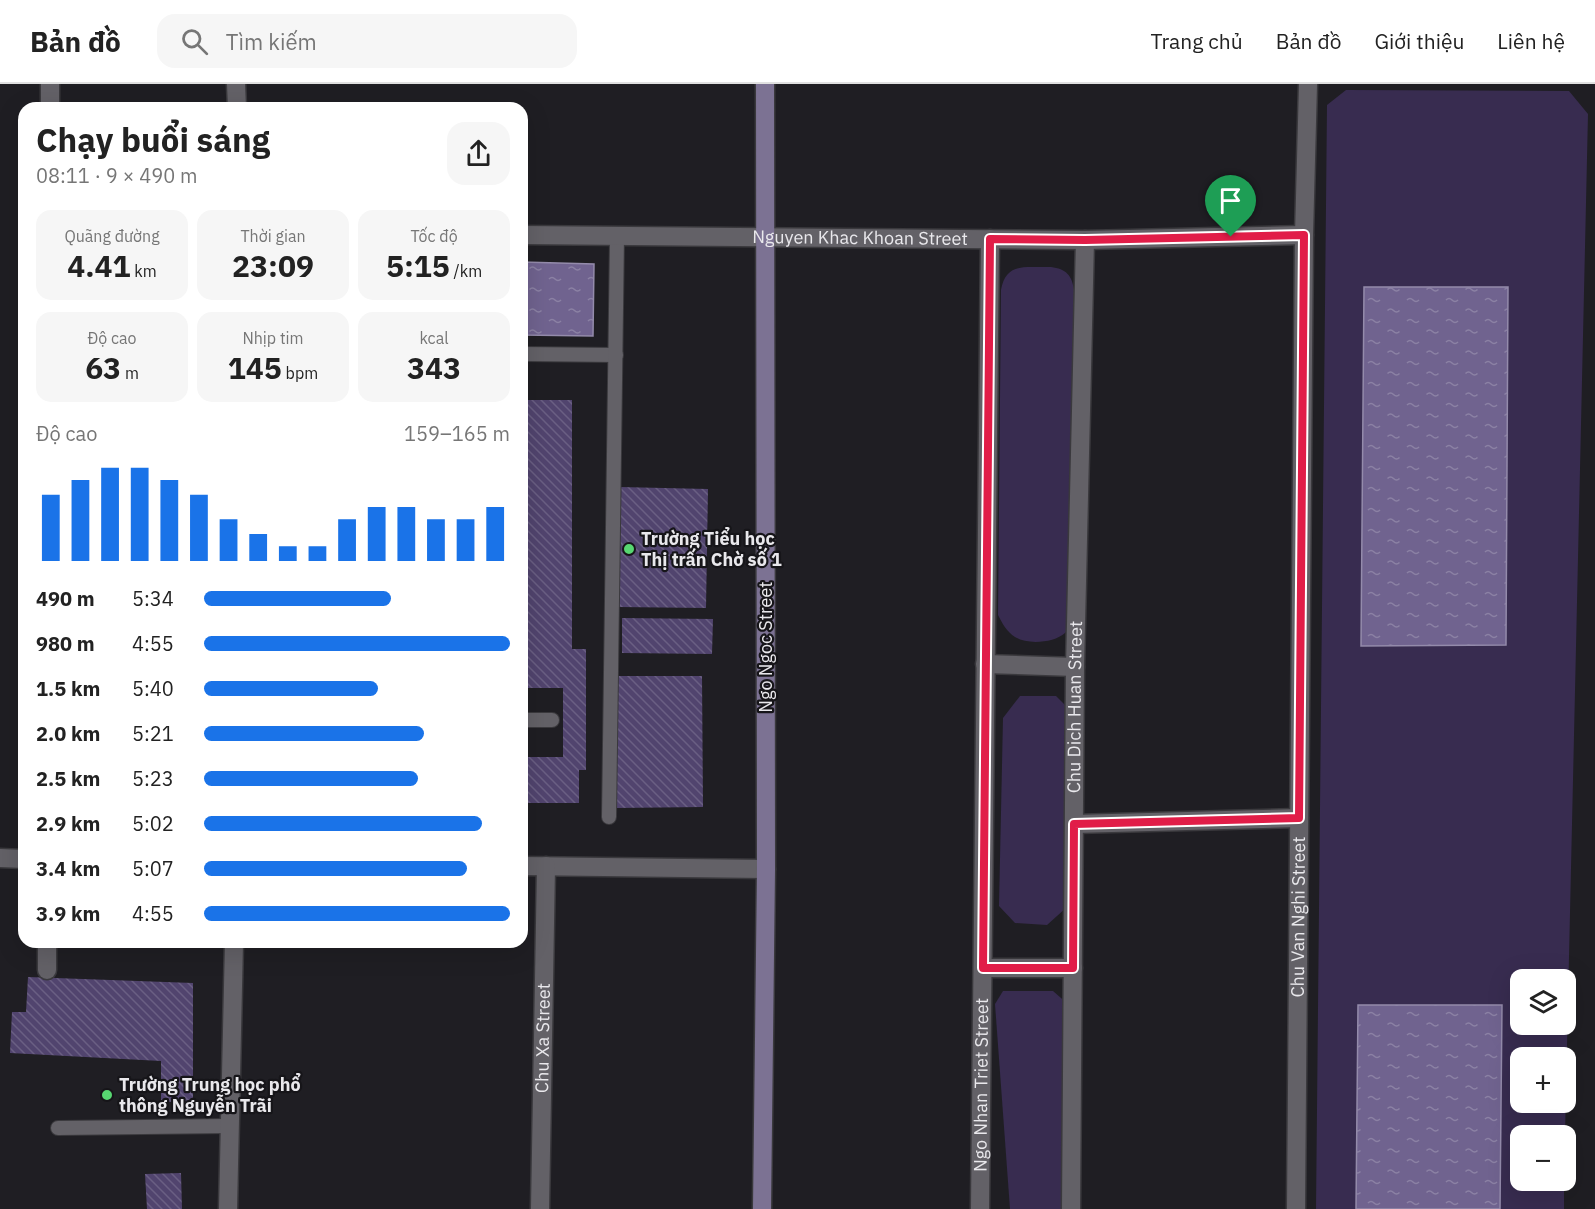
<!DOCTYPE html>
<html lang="vi">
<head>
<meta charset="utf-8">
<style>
	body { margin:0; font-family:"IBM Plex Sans",sans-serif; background:#f6f6f6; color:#222; height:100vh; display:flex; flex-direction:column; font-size:22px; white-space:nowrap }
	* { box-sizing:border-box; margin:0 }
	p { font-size:20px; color:#767676 }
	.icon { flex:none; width:33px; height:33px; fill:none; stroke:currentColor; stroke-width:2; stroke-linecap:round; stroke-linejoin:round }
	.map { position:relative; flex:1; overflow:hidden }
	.details { position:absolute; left:18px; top:18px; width:510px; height:846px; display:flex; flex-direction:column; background:#fff; border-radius:18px; box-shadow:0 6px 24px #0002 }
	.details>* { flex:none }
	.buttons { position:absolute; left:1510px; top:885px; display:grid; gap:12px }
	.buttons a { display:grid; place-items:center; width:66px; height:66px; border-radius:12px; background:#fff; box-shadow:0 6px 24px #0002; font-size:30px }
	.pin { position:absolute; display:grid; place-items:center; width:51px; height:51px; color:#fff; margin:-62px -26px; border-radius:50% 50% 50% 0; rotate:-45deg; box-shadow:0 0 6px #0007 }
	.pin .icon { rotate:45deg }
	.round { display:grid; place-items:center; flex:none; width:63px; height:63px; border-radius:18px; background:#f6f6f6 }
	.headline { display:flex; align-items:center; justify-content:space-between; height:102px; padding:0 18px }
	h1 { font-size:33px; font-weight:700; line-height:45px }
	.metrics { display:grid; grid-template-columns:repeat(3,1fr); gap:9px; height:102px; padding:6px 18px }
	.metrics div { display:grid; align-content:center; border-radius:15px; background:#f6f6f6; text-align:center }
	.metrics b { font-size:30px; font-weight:700 }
	.metrics small { font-size:16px; font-weight:400 }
	.metrics p { font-size:16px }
	.chart { height:168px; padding:12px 18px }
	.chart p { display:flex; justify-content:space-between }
	.chart svg { width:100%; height:108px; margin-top:6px; stroke:#1a73e8; stroke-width:6 }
	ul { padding:0 18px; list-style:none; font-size:20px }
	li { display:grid; grid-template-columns:96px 72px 1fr; align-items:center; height:45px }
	li i { height:15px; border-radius:8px; background:#1a73e8 }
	header { display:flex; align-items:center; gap:36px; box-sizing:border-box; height:84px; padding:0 30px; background:#fff; border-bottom:2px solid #e0e0e0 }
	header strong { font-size:28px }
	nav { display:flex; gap:33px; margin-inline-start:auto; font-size:21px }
	.search { width:420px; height:54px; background:#f6f6f6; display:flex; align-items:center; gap:15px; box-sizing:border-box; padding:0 21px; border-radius:18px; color:#767676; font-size:22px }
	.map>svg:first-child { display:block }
</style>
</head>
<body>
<header>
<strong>Bản đồ</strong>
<div class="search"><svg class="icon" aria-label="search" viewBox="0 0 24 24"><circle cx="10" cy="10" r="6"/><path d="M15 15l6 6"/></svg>Tìm kiếm</div>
<nav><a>Trang chủ</a><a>Bản đồ</a><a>Giới thiệu</a><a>Liên hệ</a></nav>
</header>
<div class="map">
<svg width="1595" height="1125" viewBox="0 0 1595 1125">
	<defs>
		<pattern id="water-ripples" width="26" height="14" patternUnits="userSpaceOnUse" patternTransform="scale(1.5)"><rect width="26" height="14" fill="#70638f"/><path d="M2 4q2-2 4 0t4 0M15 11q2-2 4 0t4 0" fill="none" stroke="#8b81a4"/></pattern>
		<pattern id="building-back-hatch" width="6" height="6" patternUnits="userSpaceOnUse" patternTransform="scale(1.5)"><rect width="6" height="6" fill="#51446e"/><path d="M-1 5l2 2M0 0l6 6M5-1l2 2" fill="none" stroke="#6a5f83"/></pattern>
	</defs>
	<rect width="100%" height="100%" fill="#1f1e23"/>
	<g fill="#382c50" fill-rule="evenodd">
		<path d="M1346,6L1569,7L1588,30L1565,1051L1521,1052V1096L1564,1097V1125H1316L1327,21ZM1521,896H1566V940H1521ZM1521,974H1566V1018H1521Z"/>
		<path d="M1051,183C1066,185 1072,191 1074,206L1071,537C1070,541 1068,546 1065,549C1054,559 1027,561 1015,553C1007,548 1002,539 998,531L1001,206C1006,177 1027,184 1051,183Z"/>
		<path d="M1020,612H1056L1070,626L1067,823L1047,841L1015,839L999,822L1003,634Z"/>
		<path d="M1003,907H1053L1069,921L1067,1125H1010L995,920Z"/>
	</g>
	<g fill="url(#water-ripples)" stroke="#948bab" stroke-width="1.5">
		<path d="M522,178L594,180L593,252L522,251Z"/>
		<path d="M1364,203H1508L1506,561L1361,562Z"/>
		<path d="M1358,921H1502L1500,1125H1356Z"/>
	</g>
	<g fill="url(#building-back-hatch)">
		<path d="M522,316H572V565H586V686H579V719H522V673H563V604H522L525,495H522V432H528V367H522Z"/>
		<path d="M620,403L708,405L706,524L618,523Z"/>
		<path d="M622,534L713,535L712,570L622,569Z"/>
		<path d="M616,592H702L703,723L617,724Z"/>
		<path d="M28,893L193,899V1018H161V977L10,969L12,928H26Z"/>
		<path d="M181,1089L182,1125H147L145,1090Z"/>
	</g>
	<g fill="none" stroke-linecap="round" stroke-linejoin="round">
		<g stroke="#3a393d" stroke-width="16">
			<g id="lane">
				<path d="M522,270L616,271"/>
				<path d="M522,636H552"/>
				<path d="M609,733L617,152"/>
				<path d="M58,1044L230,1042"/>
			</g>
		</g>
		<g stroke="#3a393d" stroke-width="21">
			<g id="street">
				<path d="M236,0L237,24"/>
				<path d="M50,24V0"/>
				<path id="s1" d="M522,151L1085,156L1304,151"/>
				<path d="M985,580L1075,583"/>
				<path d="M1074,740L1299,734"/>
				<path d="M0,774L24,775"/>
				<path d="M522,782L766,785"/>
				<path d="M983,884H1073"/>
				<path d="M47,886V858"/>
				<path d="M228,1125L234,858"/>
				<path id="s2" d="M540,1125L546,782"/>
				<path id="s3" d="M980,1125L990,155"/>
				<path id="s4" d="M1071,1125L1075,583L1085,156"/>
				<path id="s5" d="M1296,1125L1304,151L1308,0"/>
			</g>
		</g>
		<g stroke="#3a393d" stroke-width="21">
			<path id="secondary" d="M762,1125L766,785L765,0"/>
		</g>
		<use href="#lane" stroke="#636167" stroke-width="14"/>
		<use href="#street" stroke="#636167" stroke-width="18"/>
		<use href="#secondary" stroke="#7c7293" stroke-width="18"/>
	</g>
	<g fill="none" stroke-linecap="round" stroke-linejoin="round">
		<g stroke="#fff" stroke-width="12">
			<path id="route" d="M1304,151L1299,734L1074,740L1073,884H983L990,155L1085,156Z"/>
		</g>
		<use href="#route" stroke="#e11d48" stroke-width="8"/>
	</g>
	<g fill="#57d671" stroke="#161519" stroke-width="2">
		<circle cx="629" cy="465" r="6"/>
		<circle cx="107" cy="1011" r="6"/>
	</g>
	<g text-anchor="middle" stroke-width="4.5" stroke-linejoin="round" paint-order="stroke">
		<g font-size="18" fill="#e9e8ec" stroke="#161519">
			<text dy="6" stroke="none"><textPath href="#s1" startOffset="338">Nguyen Khac Khoan Street</textPath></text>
			<text transform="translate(766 563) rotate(-90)" y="6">Ngo Ngoc Street</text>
			<text dy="6" stroke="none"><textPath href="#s4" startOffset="502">Chu Dich Huan Street</textPath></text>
			<text dy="6" stroke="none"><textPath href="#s5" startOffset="292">Chu Van Nghi Street</textPath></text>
			<text dy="6" stroke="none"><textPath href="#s2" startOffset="171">Chu Xa Street</textPath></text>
			<text dy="6" stroke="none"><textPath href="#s3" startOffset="124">Ngo Nhan Triet Street</textPath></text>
		</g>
		<g font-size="18" font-weight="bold" fill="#e9e8ec" stroke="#161519" text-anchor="start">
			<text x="641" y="461">Trường Tiểu học<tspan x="641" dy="21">Thị trấn Chờ số 1</tspan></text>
			<text x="119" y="1007">Trường Trung học phổ<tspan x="119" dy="21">thông Nguyễn Trãi</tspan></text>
		</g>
	</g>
</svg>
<div class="buttons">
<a><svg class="icon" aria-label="layers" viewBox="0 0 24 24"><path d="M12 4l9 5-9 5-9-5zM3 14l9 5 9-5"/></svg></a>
<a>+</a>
<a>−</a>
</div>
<div class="pin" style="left:1231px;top:153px;background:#1e9e55"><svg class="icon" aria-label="arrive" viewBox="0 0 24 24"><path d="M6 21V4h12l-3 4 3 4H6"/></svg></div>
<section class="details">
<div class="headline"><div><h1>Chạy buổi sáng</h1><p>08:11 · 9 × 490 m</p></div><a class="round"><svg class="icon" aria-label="share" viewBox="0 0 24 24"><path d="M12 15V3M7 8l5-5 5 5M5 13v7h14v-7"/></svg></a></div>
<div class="metrics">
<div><p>Quãng đường</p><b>4.41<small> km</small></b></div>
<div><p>Thời gian</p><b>23:09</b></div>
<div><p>Tốc độ</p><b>5:15<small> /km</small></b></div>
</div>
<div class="metrics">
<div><p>Độ cao</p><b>63<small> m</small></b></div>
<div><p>Nhịp tim</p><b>145<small> bpm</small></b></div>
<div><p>kcal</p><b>343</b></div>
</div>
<div class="chart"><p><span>Độ cao</span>159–165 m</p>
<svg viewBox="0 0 160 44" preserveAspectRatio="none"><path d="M5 44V17M15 44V11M25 44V6M35 44V6M45 44V11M55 44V17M65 44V27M75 44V33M85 44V38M95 44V38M105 44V27M115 44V22M125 44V22M135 44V27M145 44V27M155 44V22"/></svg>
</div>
<ul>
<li><b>490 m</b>5:34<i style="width:61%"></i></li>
<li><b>980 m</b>4:55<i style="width:100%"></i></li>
<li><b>1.5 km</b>5:40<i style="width:57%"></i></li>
<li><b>2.0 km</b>5:21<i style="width:72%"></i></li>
<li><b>2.5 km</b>5:23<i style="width:70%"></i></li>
<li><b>2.9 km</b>5:02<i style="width:91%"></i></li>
<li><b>3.4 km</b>5:07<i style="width:86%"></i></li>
<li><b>3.9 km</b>4:55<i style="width:100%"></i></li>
</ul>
</section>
</div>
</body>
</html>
